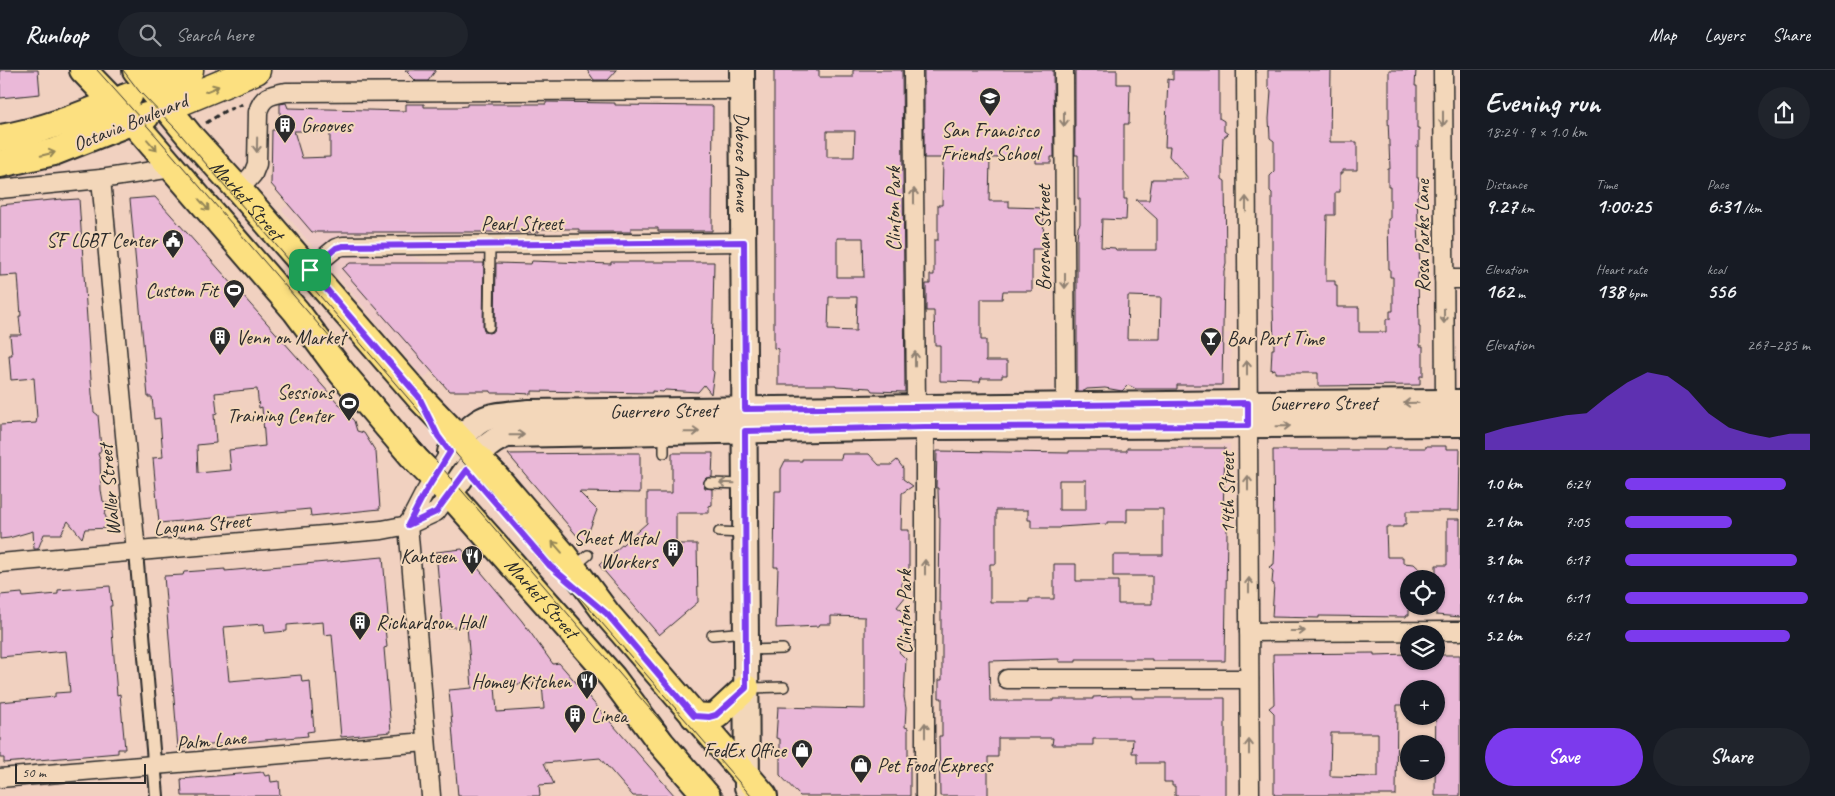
<!DOCTYPE html>
<html lang="en">
<head>
<meta charset="utf-8">
<style>
	body { margin:0; font-family:Caveat,sans-serif; background:#20242c; color:#f1f3f6; height:100vh; display:flex; flex-direction:column; font-size:19px; white-space:nowrap }
	* { box-sizing:border-box; margin:0 }
	p { font-size:16px; color:#9ea1a6 }
	.icon { flex:none; width:28px; height:28px; fill:none; stroke:currentColor; stroke-width:2; stroke-linecap:round; stroke-linejoin:round }
	.map { position:relative; flex:1; overflow:hidden }
	.side { display:flex; flex-direction:column; background:#171b24; width:375px }
	.side>* { flex:none }
	.tools { position:absolute; left:1400px; top:500px; display:grid; gap:10px }
	.tools a { display:grid; place-items:center; width:45px; height:45px; border-radius:50%; background:#171b24; box-shadow:0 1px 4px #0004; font-size:25px }
	.scale { position:absolute; left:15px; bottom:12px; width:131px; box-sizing:border-box; padding-left:5px; border:2px solid #2b2b2b; border-top:0; font-size:14px; line-height:18px; white-space:nowrap; color:#2b2b2b; -webkit-text-stroke:4px #f3d7ba; paint-order:stroke }
	.pin { position:absolute; display:grid; place-items:center; width:42px; height:42px; color:#fff; margin:-21px; border-radius:10px; box-shadow:0 2px 8px #0006 }
	.round { display:grid; place-items:center; flex:none; width:52px; height:52px; border-radius:26px; background:#20242c }
	.overview { display:flex; align-items:center; justify-content:space-between; height:85px; padding:0 25px }
	h1 { font-size:28px; font-weight:800; line-height:38px }
	.figures { display:grid; grid-template-columns:repeat(3,1fr); gap:8px; height:85px; padding:5px 25px }
	.figures div { display:grid; align-content:center }
	.figures b { font-size:21px; font-weight:800 }
	.figures small { font-size:14px; font-weight:400 }
	.figures p { font-size:14px }
	.chart { height:140px; padding:10px 25px }
	.chart p { display:flex; justify-content:space-between }
	.chart svg { width:100%; height:90px; margin-top:5px; fill:#7c3aed; opacity:.7 }
	.primary-button { display:flex; gap:10px; margin-top:auto; padding:10px 25px }
	.primary-button a { flex:1; height:58px; border-radius:30px; background:#7c3aed; color:#fff; font-size:20px; font-weight:800; line-height:58px; text-align:center }
	.primary-button a+a { background:#20242c; color:#f1f3f6 }
	ul { padding:0 25px; list-style:none; font-size:16px }
	li { display:grid; grid-template-columns:80px 60px 1fr; align-items:center; height:38px }
	li i { height:12px; border-radius:6px; background:#7c3aed }
	header { display:flex; align-items:center; gap:30px; box-sizing:border-box; height:70px; padding:0 25px; background:#171b24; border-bottom:1px solid #363941 }
	header strong { font-size:24px }
	nav { display:flex; gap:28px; margin-inline-start:auto; font-size:18px }
	.search { width:350px; height:45px; background:#20242c; display:flex; align-items:center; gap:12px; box-sizing:border-box; padding:0 18px; border-radius:28px; color:#9ea1a6; font-size:19px }
	main { display:flex; flex:1; min-height:0 }
	.map>svg:first-child { display:block }
</style>
</head>
<body>
<header>
<strong>Runloop</strong>
<div class="search"><svg class="icon" aria-label="search" viewBox="0 0 24 24"><circle cx="10" cy="10" r="6"/><path d="M15 15l6 6"/></svg>Search here</div>
<nav><a>Map</a><a>Layers</a><a>Share</a></nav>
</header>
<main>
<div class="map">
<svg width="1460" height="726" viewBox="0 0 1460 726">
	<rect width="100%" height="100%" fill="#f1d1c0"/>
	<filter id="ink" filterUnits="userSpaceOnUse"><feTurbulence type="fractalNoise" baseFrequency=".02" numOctaves="2"/><feDisplacementMap in="SourceGraphic" scale="10" xChannelSelector="R" yChannelSelector="G"/><feConvolveMatrix kernelMatrix="1 2 1 2 8 2 1 2 1" color-interpolation-filters="sRGB"/></filter>
	<g filter="url(#ink)">
		<g fill="#efcac7">
			<path d="M334,99L351,118V167L429,192L470,267L424,308L282,140Z"/>
			<path d="M1160,263H1231L1230,323L1160,321Z"/>
			<path d="M1188,373L1230,374V418L1189,417Z"/>
		</g>
		<g fill="#eab8d8" stroke="#2b2b2b" fill-rule="evenodd">
			<path d="M0,0H38L40,24L0,28Z"/>
			<path d="M405,0H436L428,11H416Z"/>
			<path d="M587,0H617L608,10H594Z"/>
			<path d="M774,0H819V7H853V0H902L905,322L872,321L870,318L836,316V315H778V279L774,278ZM827,61H855L854,87H827ZM837,168H863L864,207H837ZM829,227H857L856,261L828,260Z"/>
			<path d="M924,0H1053L1054,87H1051V93H1036V87L990,88L989,131H1009V137L1044,138L1043,179H1032V221H1003L1002,229H981V270H986V291H1007V305H1002V308H981L980,312L940,311V275H935L934,241H926V214H930V205H934V170H938V135H942L943,88H924Z"/>
			<path d="M1075,0H1117V14H1130L1129,54H1124V129H1127L1126,150L1102,149L1101,177L1115,178L1116,180H1157V149L1136,130H1149L1152,109H1189L1169,86L1170,77H1165L1168,9L1173,10V0H1219V48L1224,51V61L1228,64L1223,68L1222,89V109L1225,111L1226,193L1224,201L1222,315H1177V319H1136L1128,315L1122,321L1105,318L1087,319L1084,321H1077V170L1078,157L1080,154V129H1078V85H1075ZM1128,226L1161,227L1160,269H1127Z"/>
			<path d="M1268,0H1331L1330,72H1357V100H1343V103H1340V122H1335V145H1327L1326,194V211H1335V215H1337V237H1359V262H1386V249H1390V241H1393V207H1390V199H1389L1388,149H1390V117H1388V99H1390L1388,49H1389V0H1416L1415,16H1417V58H1419V76H1417V108H1419L1418,126H1417L1420,203H1418L1419,257H1420V276H1423V306H1420V315L1318,316V303H1275V299L1271,300L1272,279H1274L1273,237H1272V123L1270,121V106L1274,102V71L1270,68L1269,49L1271,21L1268,16Z"/>
			<path d="M546,32L615,33V35L713,36L712,161H658V158H631V162H579V159H539V162H312L271,114L272,60H280V34L286,33L288,38L406,41V34H424V37H459L467,36V34H546ZM294,61H330V87L302,88Z"/>
			<path d="M155,127L354,351L357,361L364,363L376,382L380,439L311,446L310,439L159,453L153,388L163,387L160,348L154,349L152,327H148L130,129ZM257,319L259,338L262,337L265,376L229,380L231,400L198,403L197,375L216,373L214,344L217,343L215,323Z"/>
			<path d="M62,129V130L79,129L92,324L94,342L98,345L100,367L101,380L98,384L100,390L101,420L103,431L112,436L104,443L111,458L85,459L82,468L68,451L61,464H44L38,479H34L33,461L9,468L0,469V355L36,353L37,348L34,308L11,310L9,285H12L10,265H21L19,246H21L18,205L0,206V135Z"/>
			<path d="M532,191L611,194V192H714L712,292V300L714,302L711,324L704,315L698,322L665,320L663,322L652,321V323L532,321V324L510,323H491V321H449L342,199L350,193H484L483,257L485,262L489,263L494,261L495,257L496,193L531,194Z"/>
			<path d="M1426,376H1446V379H1460L1459,441H1406V454H1403V457H1386L1387,487H1403V493L1414,494L1430,509H1409V545H1407L1406,547L1319,546V548L1272,547L1274,514L1272,513L1273,501L1269,497L1274,494L1275,472H1274L1273,380H1386V378H1426Z"/>
			<path d="M1127,378H1225L1223,442H1227V461L1225,591H1152V589H1076V592H1059V589L989,591L990,631H1053V629H1093V627L1114,626H1132V628H1225V726H1175V716H1172V712H1164V693H1137V683H1132L1133,669H1093V675H1052L1053,668H998V687H988V726H940L939,666H942V628H939V610H942V565H941V532H939L940,447H939L938,421V418H936L937,381L1069,383V381H1127ZM1059,410H1086V440H1059ZM1127,439H1163V485H1113V506H1152V534H1118V511H1076V494H1054V529H1029V532H990V494H996V440H1028V450H1031V458H1059L1060,457L1107,454V452H1127Z"/>
			<path d="M614,383H640V423L579,422L597,440L584,474L508,384Z"/>
			<path d="M672,383H713L712,407L706,408L703,413L705,418L712,419V435L709,436V443H676V474H697L698,532L659,565L599,495L647,453V423H672Z"/>
			<path d="M842,384H869L879,395H891L897,390L903,398V409L913,416L902,423L901,460H909V503L902,511V522L906,526L897,537L904,542L903,558L905,560V575L899,582L906,589L904,627L906,638L905,657L908,658V687H910V726H800L780,705V669L776,668L778,637L865,639V547L831,546V554H820L819,556L776,558L778,497H774L775,421H781V399L785,391H802V389H841Z"/>
			<path d="M1447,449H1460V547L1436,545V495H1447Z"/>
			<path d="M462,479L522,551L553,594L559,593L675,726H633L600,688L544,693L554,714L539,715L540,726H458L449,620L472,618L467,556L443,558L436,482ZM542,612L544,639L497,642L495,616Z"/>
			<path d="M383,487L389,558H385L387,577L384,578L391,662L341,667L332,564L324,565L323,552L287,555V561L265,563L264,554L224,557L229,611L301,605L302,612L310,611L314,661L307,662L308,666L178,678L164,506L183,505L184,502L225,499V501Z"/>
			<path d="M110,516L112,536H110L117,625L120,624L125,679H118V683L4,693V688H0V632L55,627V623L70,622L66,581L0,587V525L22,523L23,527L58,524V520Z"/>
			<path d="M1374,583V585L1409,584V591H1436V585H1460V726H1435L1436,619H1409V635H1397L1396,725H1274V643L1269,638L1274,634L1273,584ZM1331,663H1378V707L1330,706Z"/>
			<path d="M263,702L265,706L270,705L271,712L279,711L280,726H182L181,709Z"/>
		</g>
		<g fill="none" stroke-linecap="round" stroke-linejoin="round">
			<g stroke="#2b2b2b" stroke-width="12">
				<g id="service">
					<path d="M489,257L490,174"/>
					<path d="M664,383V364"/>
					<path d="M709,413L745,414"/>
					<path d="M719,462L745,463"/>
					<path d="M575,496L588,485"/>
					<path d="M712,565L746,562"/>
					<path d="M748,580L783,579"/>
					<path d="M749,618L784,617"/>
				</g>
			</g>
			<g stroke="#2b2b2b" stroke-width="16">
				<path id="pedestrian" d="M136,482L157,726"/>
			</g>
			<g stroke="#2b2b2b" stroke-width="21">
				<g id="minor">
					<path d="M913,0L916,337"/>
					<path d="M1064,0L1066,336"/>
					<path d="M1246,0L1250,726"/>
					<path d="M1443,0L1445,332"/>
					<path d="M101,109L136,482"/>
					<path d="M0,119L101,109L172,98"/>
					<path d="M239,120L253,104L257,94L258,42C262,26 271,25 286,22L742,20"/>
					<path d="M309,200L336,178L343,176L744,172"/>
					<path d="M1444,209H1460"/>
					<path d="M925,357V726"/>
					<path d="M0,493L382,460L408,455L436,442L456,415"/>
					<path d="M1249,562L1460,561"/>
					<path d="M1007,609H1249"/>
					<path d="M0,708L426,672"/>
					<path d="M431,726L408,455L423,426L450,382"/>
				</g>
			</g>
			<g stroke="#2b2b2b" stroke-width="28">
				<g id="secondary">
					<path id="s1" d="M742,0L747,717"/>
					<path id="s2" d="M450,382C480,344 483,346 530,342L1248,333L1460,332"/>
					<path d="M457,414C471,394 483,373 507,365L925,357L1460,354"/>
				</g>
			</g>
			<g stroke="#2b2b2b" stroke-width="30">
				<g id="primary">
					<path id="s3" d="M83,0L133,52L296,241L342,303L416,390L450,424L612,607L661,673L707,726"/>
					<path id="s4" d="M136,0L189,65L239,120L419,327L495,406L564,486L607,544L764,726"/>
					<path d="M0,68C45,61 87,43 129,26"/>
					<path d="M0,94L54,82L146,46"/>
					<path d="M694,646L709,647L717,645L746,618"/>
				</g>
			</g>
			<g stroke="#2b2b2b" stroke-width="31">
				<g id="motorway">
					<path d="M150,16L189,0"/>
					<path d="M167,37L256,0"/>
				</g>
			</g>
			<path stroke="#2b2b2b" stroke-width="3" stroke-dasharray="5 4" stroke-linecap="butt" d="M206,53L225,41L243,34"/>
			<use href="#service" stroke="#f3d7ba" stroke-width="9"/>
			<use href="#pedestrian" stroke="#f3d7ba" stroke-width="12"/>
			<use href="#minor" stroke="#f3d7ba" stroke-width="18"/>
			<use href="#secondary" stroke="#f3d7ba" stroke-width="24"/>
			<use href="#primary" stroke="#fce080" stroke-width="26"/>
			<use href="#motorway" stroke="#fce080" stroke-width="28"/>
			<g stroke="#2b2b2b" stroke-width="1">
				<path d="M97,0L157,67L725,726"/>
				<path d="M123,0L139,21L176,59L751,726"/>
			</g>
		</g>
		<defs><path id="oneway-shaft" d="M-6 0H5M1.5-3L5.5 0L1.5 3" fill="none" stroke-width="1.6" stroke-linecap="round" stroke-linejoin="round" transform="scale(1.25)"/></defs>
		<g stroke="#948656">
			<use href="#oneway-shaft" transform="translate(212 19) rotate(-23)"/>
			<use href="#oneway-shaft" transform="translate(152 75) rotate(49)"/>
			<use href="#oneway-shaft" transform="translate(48 84) rotate(-14)"/>
			<use href="#oneway-shaft" transform="translate(204 135) rotate(49)"/>
			<use href="#oneway-shaft" transform="translate(557 477) rotate(-131)"/>
		</g>
		<g stroke="#8f8172">
			<use href="#oneway-shaft" transform="translate(1064 49) rotate(90)"/>
			<use href="#oneway-shaft" transform="translate(1443 49) rotate(90)"/>
			<use href="#oneway-shaft" transform="translate(257 75) rotate(91)"/>
			<use href="#oneway-shaft" transform="translate(914 126) rotate(-90)"/>
			<use href="#oneway-shaft" transform="translate(1246 134) rotate(-90)"/>
			<use href="#oneway-shaft" transform="translate(1065 211) rotate(90)"/>
			<use href="#oneway-shaft" transform="translate(1444 246) rotate(90)"/>
			<use href="#oneway-shaft" transform="translate(915 289) rotate(-90)"/>
			<use href="#oneway-shaft" transform="translate(1247 298) rotate(-90)"/>
			<use href="#oneway-shaft" transform="translate(1411 333) rotate(179)"/>
			<use href="#oneway-shaft" transform="translate(1283 356) rotate(-1)"/>
			<use href="#oneway-shaft" transform="translate(692 362) rotate(-1)"/>
			<use href="#oneway-shaft" transform="translate(517 365) rotate(-1)"/>
			<use href="#oneway-shaft" transform="translate(727 413) rotate(-178)"/>
			<use href="#oneway-shaft" transform="translate(1248 413) rotate(-90)"/>
			<use href="#oneway-shaft" transform="translate(925 497) rotate(-90)"/>
			<use href="#oneway-shaft" transform="translate(1249 515) rotate(-90)"/>
			<use href="#oneway-shaft" transform="translate(1298 561)"/>
			<use href="#oneway-shaft" transform="translate(925 660) rotate(-90)"/>
			<use href="#oneway-shaft" transform="translate(1249 677) rotate(-90)"/>
		</g>
	</g>
	<g fill="none" stroke-linecap="round" stroke-linejoin="round" filter="url(#ink)">
		<g stroke="#fff" stroke-width="10">
			<path id="route" d="M744,172L745,339L1248,333V356L925,357L745,361L746,618L716,645L709,647L694,646L607,544L550,496L467,400L436,442L408,455L423,426L450,382L438,366L419,327L310,200L336,178L343,176Z"/>
		</g>
		<use href="#route" stroke="#7c3aed" stroke-width="6"/>
	</g>
	<defs>
		<g id="school-pin" transform="scale(1.125)"><path d="M0 17L-7.5 6A9.5 9.5 0 1 1 7.5 6Z" fill="#2b2b2b" stroke="#f3d7ba"/><path d="M0-5L7-2L0 1L-7-2ZM-4 1L0 2.5L4 1V4Q0 6-4 4Z" fill="#fff"/></g>
		<g id="building-pin" transform="scale(1.125)"><path d="M0 17L-7.5 6A9.5 9.5 0 1 1 7.5 6Z" fill="#2b2b2b" stroke="#f3d7ba"/><path d="M-4-6H4V6H1V3H-1V6H-4ZM-2.5-4.3h1.7v1.8h-1.7ZM.8-4.3h1.7v1.8H.8ZM-2.5-1h1.7V.8h-1.7ZM.8-1h1.7V.8H.8Z" fill="#fff"/></g>
		<g id="civic-pin" transform="scale(1.125)"><path d="M0 17L-7.5 6A9.5 9.5 0 1 1 7.5 6Z" fill="#2b2b2b" stroke="#f3d7ba"/><path d="M-.6-6.5H3V-4.5H.6V-3L4-1V1h2V6H-6V1h2V-1L-.6-3ZM-1.2 2.5V6h2.4V2.5Z" fill="#fff"/></g>
		<g id="stadium-pin" transform="scale(1.125)"><path d="M0 17L-7.5 6A9.5 9.5 0 1 1 7.5 6Z" fill="#2b2b2b" stroke="#f3d7ba"/><path d="M0-5a6.5 5 0 1 0 0 10a6.5 5 0 1 0 0-10ZM-3.5-1.8h7v3.6h-7Z" fill="#fff"/></g>
		<g id="bar-pin" transform="scale(1.125)"><path d="M0 17L-7.5 6A9.5 9.5 0 1 1 7.5 6Z" fill="#2b2b2b" stroke="#f3d7ba"/><path d="M-6-5H6L.8 .8V4.5H3.5V6h-7V4.5H-.8V.8Z" fill="#fff"/></g>
		<g id="restaurant-pin" transform="scale(1.125)"><path d="M0 17L-7.5 6A9.5 9.5 0 1 1 7.5 6Z" fill="#2b2b2b" stroke="#f3d7ba"/><path d="M-5-6h1v4h1v-4h1v4h1v-4h1v5L-1.5 .5V6h-2V.5L-5-1ZM5-6V6H3V1.5H1.5Q1.5-4 5-6Z" fill="#fff"/></g>
		<g id="shop-pin" transform="scale(1.125)"><path d="M0 17L-7.5 6A9.5 9.5 0 1 1 7.5 6Z" fill="#2b2b2b" stroke="#f3d7ba"/><path d="M-5-2.5h2.3a2.7 3.5 0 0 1 5.4 0H5L5.5 6h-11ZM-1.5-2.5h3a1.5 2.3 0 0 0-3 0Z" fill="#fff"/></g>
	</defs>
	<g fill-rule="evenodd">
		<use href="#school-pin" x="990" y="28"/>
		<use href="#building-pin" x="285" y="55"/>
		<use href="#civic-pin" x="173" y="170"/>
		<use href="#stadium-pin" x="234" y="220"/>
		<use href="#building-pin" x="220" y="267"/>
		<use href="#bar-pin" x="1211" y="268"/>
		<use href="#stadium-pin" x="349" y="333"/>
		<use href="#building-pin" x="673" y="479"/>
		<use href="#restaurant-pin" x="472" y="486"/>
		<use href="#building-pin" x="360" y="552"/>
		<use href="#restaurant-pin" x="587" y="611"/>
		<use href="#building-pin" x="575" y="645"/>
		<use href="#shop-pin" x="802" y="680"/>
		<use href="#shop-pin" x="861" y="695"/>
	</g>
	<g text-anchor="middle" stroke-width="4" stroke-linejoin="round" paint-order="stroke">
		<g font-size="20" fill="#2b2b2b" stroke="#f3d7ba">
			<text transform="translate(130 52) rotate(-22)" y="7">Octavia Boulevard</text>
			<text dy="7" stroke="none"><textPath href="#s1" startOffset="92">Duboce Avenue</textPath></text>
			<text dy="7" stroke="none"><textPath href="#s4" startOffset="171">Market Street</textPath></text>
			<text transform="translate(893 139) rotate(-90)" y="7">Clinton Park</text>
			<text x="522" y="160">Pearl Street</text>
			<text transform="translate(1422 166) rotate(-90)" y="7">Rosa Parks Lane</text>
			<text transform="translate(1043 168) rotate(-90)" y="7">Brosnan Street</text>
			<text dy="7" stroke="none"><textPath href="#s2" startOffset="888">Guerrero Street</textPath></text>
			<text dy="7" stroke="none"><textPath href="#s2" startOffset="228">Guerrero Street</textPath></text>
			<text transform="translate(109 420) rotate(-95)" y="7">Waller Street</text>
			<text transform="translate(1227 423) rotate(-90)" y="7">14th Street</text>
			<text transform="translate(202 454) rotate(-5)" y="7">Laguna Street</text>
			<text dy="7" stroke="none"><textPath href="#s3" startOffset="700">Market Street</textPath></text>
			<text transform="translate(904 542) rotate(-90)" y="7">Clinton Park</text>
			<text transform="translate(211 670) rotate(-5)" y="7">Palm Lane</text>
		</g>
		<g font-size="20" fill="#2b2b2b" stroke="#f3d7ba" text-anchor="end">
			<text x="301" y="62" text-anchor="start">Grooves</text>
			<text x="990" y="67" text-anchor="middle">San Francisco<tspan x="990" dy="23">Friends School</tspan></text>
			<text x="157" y="177">SF LGBT Center</text>
			<text x="218" y="227">Custom Fit</text>
			<text x="236" y="274" text-anchor="start">Venn on Market</text>
			<text x="1227" y="275" text-anchor="start">Bar Part Time</text>
			<text x="333" y="329">Sessions<tspan x="333" dy="23">Training Center</tspan></text>
			<text x="657" y="475">Sheet Metal<tspan x="657" dy="23">Workers</tspan></text>
			<text x="456" y="493">Kanteen</text>
			<text x="376" y="559" text-anchor="start">Richardson Hall</text>
			<text x="571" y="618">Homey Kitchen</text>
			<text x="591" y="652" text-anchor="start">Linea</text>
			<text x="786" y="687">FedEx Office</text>
			<text x="877" y="702" text-anchor="start">Pet Food Express</text>
		</g>
	</g>
</svg>
<div class="tools">
<a><svg class="icon" aria-label="locate" viewBox="0 0 24 24"><circle cx="12" cy="12" r="6"/><path d="M12 2v4M12 18v4M2 12h4M18 12h4"/></svg></a>
<a><svg class="icon" aria-label="layers" viewBox="0 0 24 24"><path d="M12 4l9 5-9 5-9-5zM3 14l9 5 9-5"/></svg></a>
<a>+</a>
<a>−</a>
</div>
<div class="scale">50 m</div>
<div class="pin" style="left:310px;top:200px;background:#1e9e55"><svg class="icon" aria-label="arrive" viewBox="0 0 24 24"><path d="M6 21V4h12l-3 4 3 4H6"/></svg></div>
</div>
<section class="side">
<div class="overview"><div><h1>Evening run</h1><p>18:24 · 9 × 1.0 km</p></div><a class="round"><svg class="icon" aria-label="share" viewBox="0 0 24 24"><path d="M12 15V3M7 8l5-5 5 5M5 13v7h14v-7"/></svg></a></div>
<div class="figures">
<div><p>Distance</p><b>9.27<small> km</small></b></div>
<div><p>Time</p><b>1:00:25</b></div>
<div><p>Pace</p><b>6:31<small> /km</small></b></div>
</div>
<div class="figures">
<div><p>Elevation</p><b>162<small> m</small></b></div>
<div><p>Heart rate</p><b>138<small> bpm</small></b></div>
<div><p>kcal</p><b>556</b></div>
</div>
<div class="chart"><p><span>Elevation</span>267–285 m</p>
<svg viewBox="0 0 160 44" preserveAspectRatio="none"><path d="M0 44V36L10 33L20 31L30 29L40 27L50 26L60 18L70 11L80 6L90 8L100 15L110 26L120 33L130 36L140 38L150 36L160 36V44z"/></svg>
</div>
<ul>
<li><b>1.0 km</b>6:24<i style="width:87%"></i></li>
<li><b>2.1 km</b>7:05<i style="width:58%"></i></li>
<li><b>3.1 km</b>6:17<i style="width:93%"></i></li>
<li><b>4.1 km</b>6:11<i style="width:99%"></i></li>
<li><b>5.2 km</b>6:21<i style="width:89%"></i></li>
</ul>
<div class="primary-button"><a>Save</a><a>Share</a></div>
</section>
</main>
</body>
</html>
